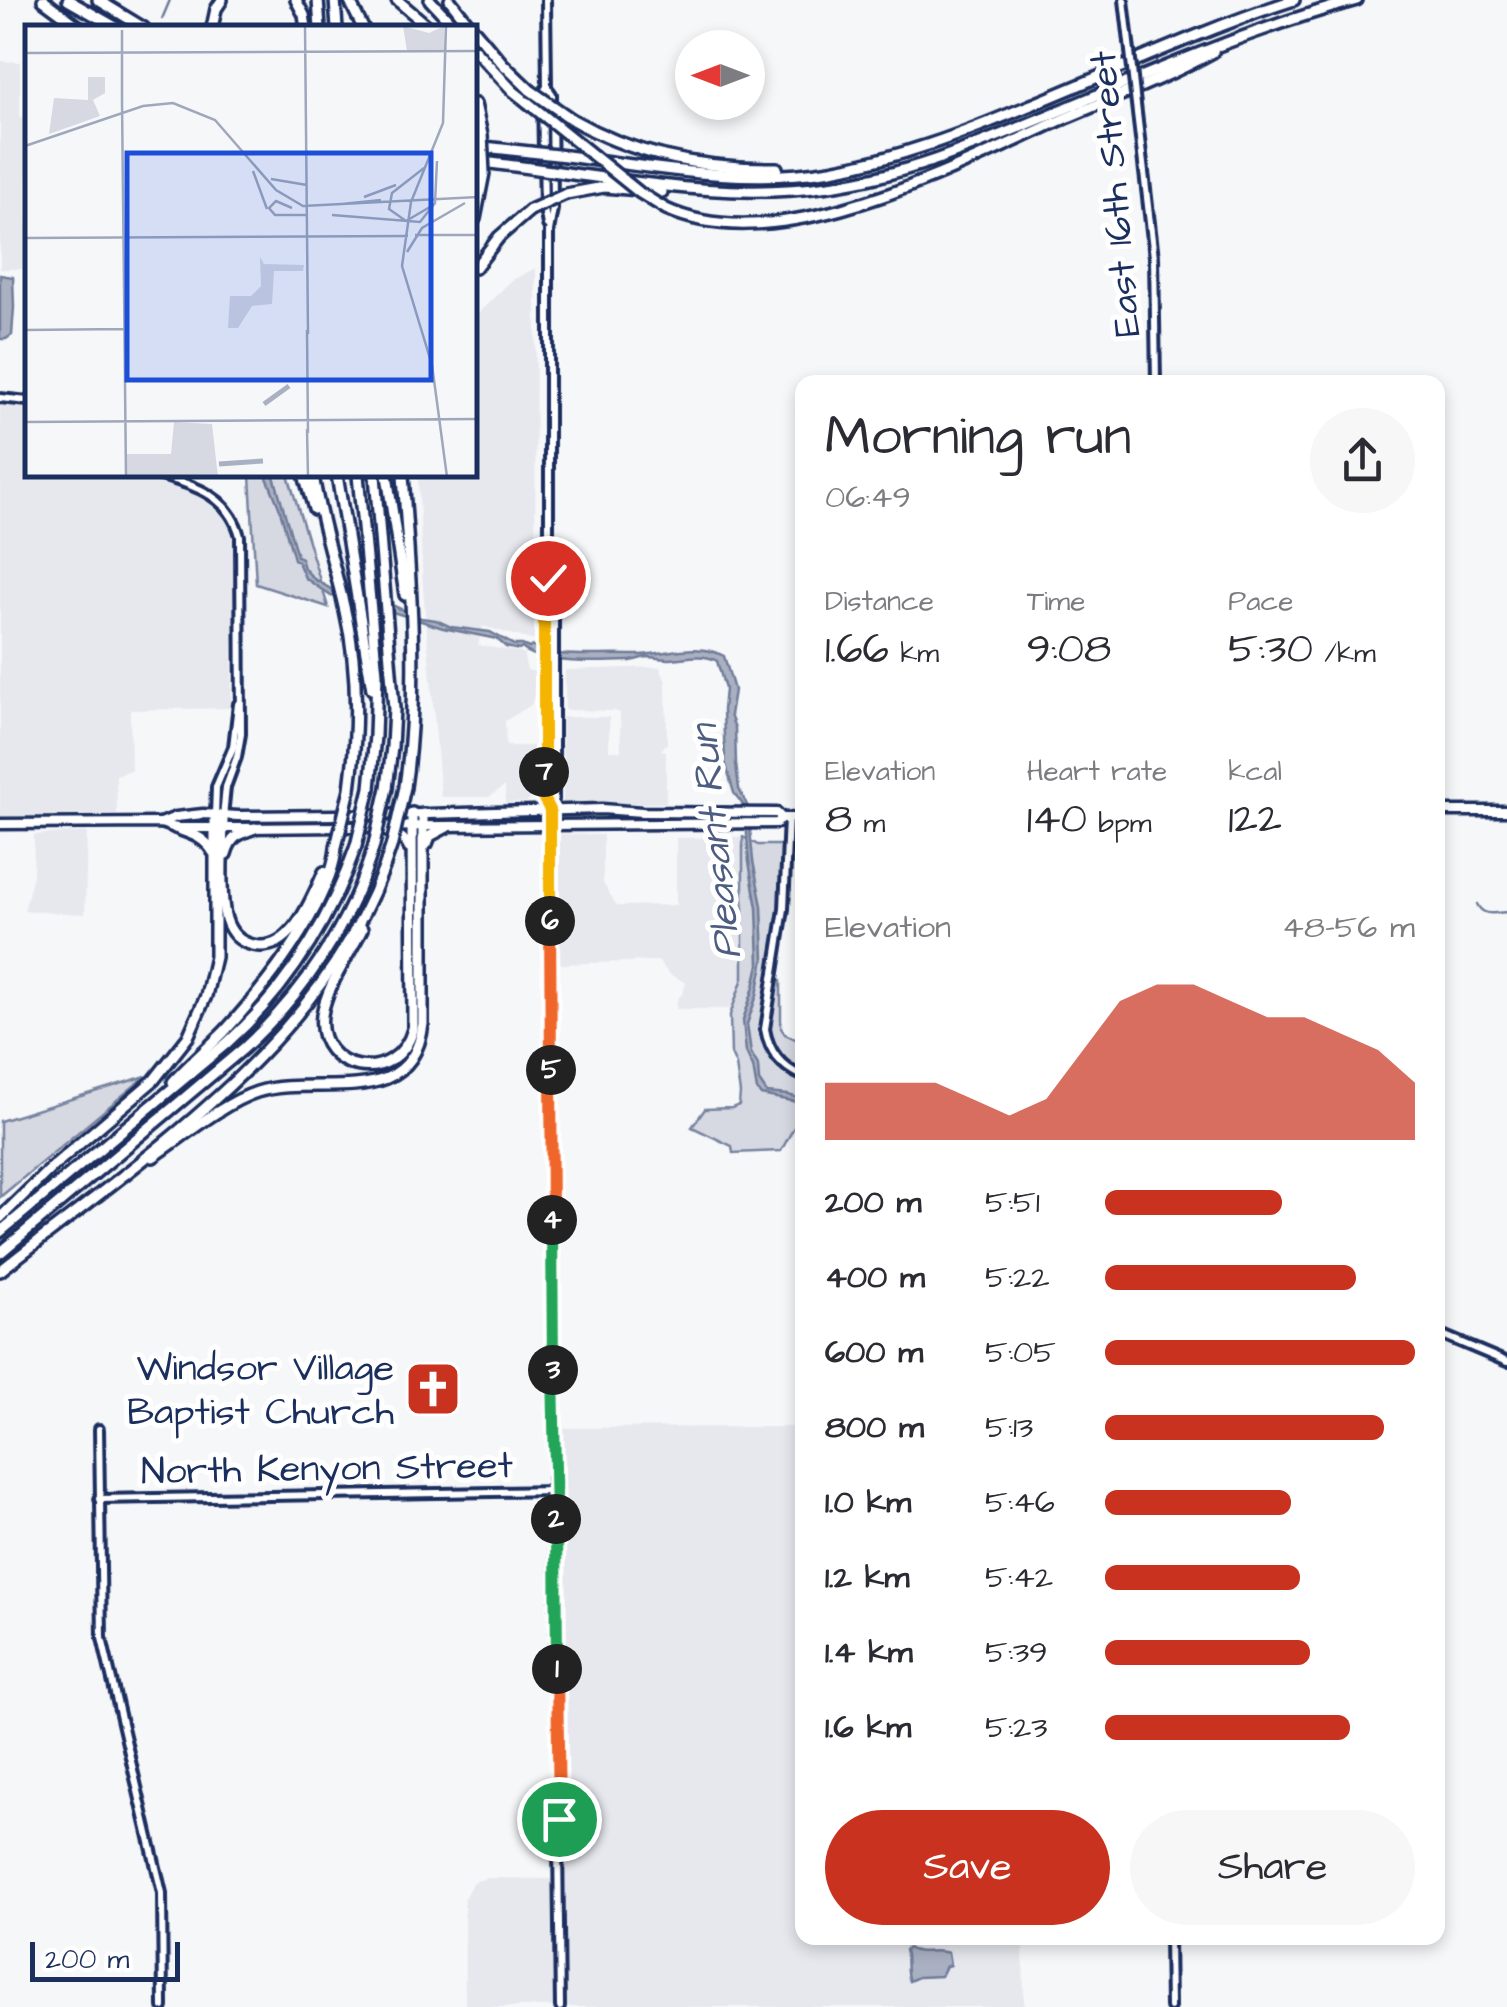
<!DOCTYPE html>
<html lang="en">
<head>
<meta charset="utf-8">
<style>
	body { margin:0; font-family:"Architects Daughter",sans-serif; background:#f7f7f7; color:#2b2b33; height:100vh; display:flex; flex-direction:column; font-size:38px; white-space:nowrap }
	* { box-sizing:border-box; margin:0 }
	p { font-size:32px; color:#7c7c81 }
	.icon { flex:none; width:55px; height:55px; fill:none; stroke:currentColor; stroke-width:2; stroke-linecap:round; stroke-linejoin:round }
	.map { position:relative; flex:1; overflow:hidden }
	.side { position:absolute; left:795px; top:375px; width:650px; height:1570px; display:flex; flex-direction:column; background:#fff; border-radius:20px; box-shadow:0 5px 15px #0003 }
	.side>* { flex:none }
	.needle { width:65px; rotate:270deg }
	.buttons { position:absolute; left:675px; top:30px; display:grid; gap:20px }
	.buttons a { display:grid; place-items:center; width:90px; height:90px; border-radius:50%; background:#fff; box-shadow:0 5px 15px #0003; font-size:50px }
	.scale { position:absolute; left:30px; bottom:25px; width:150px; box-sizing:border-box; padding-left:10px; border:5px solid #1b2f5e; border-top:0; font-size:28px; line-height:35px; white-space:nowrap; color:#1b2f5e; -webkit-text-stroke:8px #fff; paint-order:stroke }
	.pin { position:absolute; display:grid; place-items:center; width:85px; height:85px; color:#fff; margin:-42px; border:5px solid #fff; border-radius:50%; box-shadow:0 2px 10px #0007 }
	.km { position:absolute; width:50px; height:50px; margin:-25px; border-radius:50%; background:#222; color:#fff; font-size:28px; line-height:50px; text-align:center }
	.round { display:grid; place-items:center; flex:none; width:105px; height:105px; border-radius:52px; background:#f7f7f7 }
	.summary { display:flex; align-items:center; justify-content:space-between; height:170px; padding:0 30px }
	h1 { font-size:55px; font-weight:600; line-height:75px }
	.metrics { display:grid; grid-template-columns:repeat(3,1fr); gap:15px; height:170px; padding:10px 30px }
	.metrics div { display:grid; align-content:center }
	.metrics b { font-size:42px; font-weight:600 }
	.metrics small { font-size:28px; font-weight:400 }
	.metrics p { font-size:28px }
	.chart { height:280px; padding:20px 30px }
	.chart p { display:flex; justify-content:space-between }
	.chart svg { width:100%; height:180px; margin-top:10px; fill:#c8321e; opacity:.7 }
	.action { display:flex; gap:20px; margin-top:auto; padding:20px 30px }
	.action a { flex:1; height:115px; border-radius:60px; background:#c8321e; color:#fff; font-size:40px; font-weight:600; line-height:115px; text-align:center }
	.action a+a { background:#f7f7f7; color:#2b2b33 }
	ul { padding:0 30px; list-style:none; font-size:32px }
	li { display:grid; grid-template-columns:160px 120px 1fr; align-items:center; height:75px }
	li i { height:25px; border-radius:12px; background:#c8321e }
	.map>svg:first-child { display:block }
</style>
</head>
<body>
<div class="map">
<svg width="1507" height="2007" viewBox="0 0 1507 2007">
	<rect width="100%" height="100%" fill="#f6f7f9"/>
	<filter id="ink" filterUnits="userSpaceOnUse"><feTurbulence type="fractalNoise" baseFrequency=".01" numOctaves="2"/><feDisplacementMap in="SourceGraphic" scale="20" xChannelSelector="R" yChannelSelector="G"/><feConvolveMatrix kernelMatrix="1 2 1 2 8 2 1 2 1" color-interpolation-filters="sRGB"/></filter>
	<g filter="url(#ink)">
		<g fill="#e6e8ee">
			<path d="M0,61L20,62V117H28L27,269H0Z"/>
			<path d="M536,268L535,641L483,626L478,645L523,653L527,670L535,672V692L531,705L505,721L506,746H533V795L527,802L505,803V786L489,797H441L423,588L418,475H475V316L512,280Z"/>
			<path d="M0,404L27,406L28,475H139L192,491L212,502L221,509L232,529L235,547L231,708L130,710L131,770L116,775L117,815L0,817Z"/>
			<path d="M660,667L666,682L667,743L661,750L666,751V803H563L562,717H609V751H621L620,713L614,711L565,710V670Z"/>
			<path d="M87,832L85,914L24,911L33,875L34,835Z"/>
			<path d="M557,834L603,835V883L617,906L676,905V838L743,837V978L732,1009H676L677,999L682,994L686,983L669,974L658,961L558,964Z"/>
			<path d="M802,1427V1938H1023L1024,2007H566L559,1428Z"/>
			<path d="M487,1878L553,1879L555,2007H465L464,1898L473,1882Z"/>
		</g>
		<g fill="#d6d9e2" stroke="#7884a0" stroke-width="2.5">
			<path d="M250,475H288L328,607L256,584Z"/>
			<path d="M743,837L758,845H781L782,848L780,908L767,988L777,979L781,980V1028L785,1034L802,1042V1118H799L781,1151L733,1153L732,1146L692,1127L705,1109L732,1108L739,1105L740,1093L736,1065L731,1054L730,1015L743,978Z"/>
			<path d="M146,1076L0,1197V1121Z"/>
		</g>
		<g fill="#a9b0c1" stroke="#707c99" stroke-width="2.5">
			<path d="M0,275L13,277L14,307L12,335L6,339H0Z"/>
			<path d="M266,475L274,476L297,556L301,558L304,568L314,579L331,589L394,606L421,618L436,620L451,627L490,632L514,645H522L529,648L533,646L537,652C570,657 599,654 631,655C662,656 696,641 724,656L734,690L730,715L735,728L736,764L739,789L748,807L753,861L762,906L764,959L757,995L747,1024L751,1053L758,1065L759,1081L767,1093L788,1095L802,1099V1103L761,1095L757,1090L753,1067L746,1052L743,1020L754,987L759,964L757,908L749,862L745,807L734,793L725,762L723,710L725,689L717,661C702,653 687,658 671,659C662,659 654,657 647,657C641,658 636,660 631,661C605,662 540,665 522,648L519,650L506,647L497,639L443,628L352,599L331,596L305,578L298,562L294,559L279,507Z"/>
			<path d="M908,1948C919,1956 935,1948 948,1953L950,1965L946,1966L941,1976L918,1977L909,1981C905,1972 908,1961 905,1950Z"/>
		</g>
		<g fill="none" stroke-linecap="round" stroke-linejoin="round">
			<g stroke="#707c99" stroke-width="2.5">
				<path d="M162,19L170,0"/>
				<path d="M1477,904C1483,917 1495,913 1507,912"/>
			</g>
			<g stroke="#1b2f5e" stroke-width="14">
				<g id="secondary">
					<path d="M546,0L547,87L542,94L544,209L547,225"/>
					<path d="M1124,0L1130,51"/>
					<path d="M547,87L552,94L553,209L549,231V579L544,587V799L549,809"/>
					<path d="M1135,96L1154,257L1156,382"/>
					<path d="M0,398L28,401"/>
					<path d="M158,475C195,486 229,495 240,536L241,734L237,757L226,787L223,816"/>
					<path d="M549,579L554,587V800L549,810L550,862L553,1437L560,2007"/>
					<path d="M215,815L216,787L233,747L238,704"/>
					<path d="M788,818L784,909L765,1029C769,1052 781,1067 802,1076"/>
					<path d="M1438,1333L1507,1362"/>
					<path d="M99,1429L102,1638L162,1893L163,2007"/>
					<path d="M99,1499L555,1491"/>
					<path d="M1169,1938L1170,2007"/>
				</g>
			</g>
			<g stroke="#1b2f5e" stroke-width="15">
				<g id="primary">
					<path d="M1438,811H1507"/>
					<path d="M161,823L176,817L203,814L238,816L428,814L602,809L642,812L777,813L782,818"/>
					<path d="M0,824L161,823L175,828H237L777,823L782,818H802"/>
				</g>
			</g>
			<g stroke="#1b2f5e" stroke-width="16">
				<g id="highway">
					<path d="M43,0L81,28"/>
					<path d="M68,0L117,28"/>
					<path d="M98,0L144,28"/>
					<path d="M296,0L304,15L306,28"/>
					<path d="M318,0L320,28"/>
					<path d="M335,0L337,28"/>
					<path d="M349,0L363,28"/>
					<path d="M397,0L430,28"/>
					<path d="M430,0L456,28"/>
					<path d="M450,0L472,28"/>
					<path d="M212,28L216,9L222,0"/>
					<path d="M475,31L503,64L530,90"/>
					<path d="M475,50L513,91L527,102"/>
					<path d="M475,104L482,135"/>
					<path d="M573,120C635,156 705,169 777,168"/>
					<path d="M475,146L530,152"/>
					<path d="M566,156C653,167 743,185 831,170C899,158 962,134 1026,107C1115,71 1203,29 1294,0"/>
					<path d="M475,161L530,168"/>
					<path d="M566,173C654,185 740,199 829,186C910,175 984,142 1059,111C1157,70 1254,28 1357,0"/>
					<path d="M566,194L604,187L662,192"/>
					<path d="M666,209C779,261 955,167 1059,121C1110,99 1164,79 1213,52"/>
					<path d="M475,219L484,173"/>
					<path d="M475,268L499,237L530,210"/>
					<path d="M304,475L314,509"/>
					<path d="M313,475C320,521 335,566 345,611C359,670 358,729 350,789"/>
					<path d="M337,475L372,689"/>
					<path d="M358,475L377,674L375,736L370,788"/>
					<path d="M375,475L394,709L392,747L387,788"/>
					<path d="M387,475L405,595"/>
					<path d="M403,475C410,576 420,686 405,787"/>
					<path d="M223,816C223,841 219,897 226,919C230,932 239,942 253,945C292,954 311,899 324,872"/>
					<path d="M375,827C389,832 403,834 409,848"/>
					<path d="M175,828C191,834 205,837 213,852"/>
					<path d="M427,844L430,836L447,827"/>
					<path d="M226,854C231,836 239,834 255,828"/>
					<path d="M362,929C350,954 326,987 322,1015C315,1073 397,1088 413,1029L412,813"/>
					<path d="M173,1082C189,1064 207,1049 224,1032C259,994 292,952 316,906C325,887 335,867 336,847"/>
					<path d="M153,1157C183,1137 223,1103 257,1092C316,1073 412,1114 423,1024V814"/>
					<path d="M0,1218L52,1167L154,1080L188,1037L206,996L215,957V815"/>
					<path d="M0,1232L227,1043C288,988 329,923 356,846"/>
					<path d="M0,1253L244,1048C304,993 351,924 374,845"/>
					<path d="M0,1271C150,1152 333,1037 392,844"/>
				</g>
			</g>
			<use href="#secondary" stroke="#fff" stroke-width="6"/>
			<use href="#primary" stroke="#fff" stroke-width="8"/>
			<use href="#highway" stroke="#fff" stroke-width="9"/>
			<g stroke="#1b2f5e" stroke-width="14" stroke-linecap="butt">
				<path id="secondary-bridge" d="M1130,51L1135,96"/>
			</g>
			<g stroke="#1b2f5e" stroke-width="16" stroke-linecap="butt">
				<g id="highway-bridge">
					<path d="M530,90L573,120"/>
					<path d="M527,102L640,193L666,209"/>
					<path d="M482,135L484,173"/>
					<path d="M530,152L566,156"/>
					<path d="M530,168L566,173"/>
					<path d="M530,210L566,194"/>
					<path d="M392,844L405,787"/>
					<path d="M374,845L387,788"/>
					<path d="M356,846L370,788"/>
					<path d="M336,847L350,789"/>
				</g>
			</g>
			<use href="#secondary-bridge" stroke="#fff" stroke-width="6"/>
			<use href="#highway-bridge" stroke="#fff" stroke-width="9"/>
		</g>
	</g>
	<g fill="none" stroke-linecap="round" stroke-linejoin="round" filter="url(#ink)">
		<g stroke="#fff" stroke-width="20">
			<path id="split-1" d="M557,1669L559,1819"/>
		</g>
		<g stroke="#fff" stroke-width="20">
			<path id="split-2" d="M556,1519L557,1669"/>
		</g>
		<g stroke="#fff" stroke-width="20">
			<path id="split-3" d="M553,1370L556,1519"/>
		</g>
		<g stroke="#fff" stroke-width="20">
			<path id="split-4" d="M552,1220L553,1370"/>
		</g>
		<g stroke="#fff" stroke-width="20">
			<path id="split-5" d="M551,1070L552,1220"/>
		</g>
		<g stroke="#fff" stroke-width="20">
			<path id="split-6" d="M550,921L551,1070"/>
		</g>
		<g stroke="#fff" stroke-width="20">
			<path id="split-7" d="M544,772V799L550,810V921"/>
		</g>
		<g stroke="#fff" stroke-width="20">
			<path id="split-8" d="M544,622V772"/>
		</g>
		<g stroke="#fff" stroke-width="20">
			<path id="split-9" d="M544,622V587L548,578"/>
		</g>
		<use href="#split-1" stroke="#f0652b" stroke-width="12"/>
		<use href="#split-2" stroke="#22a559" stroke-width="12"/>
		<use href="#split-3" stroke="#22a559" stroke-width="12"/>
		<use href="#split-4" stroke="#22a559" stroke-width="12"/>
		<use href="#split-5" stroke="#f0652b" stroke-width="12"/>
		<use href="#split-6" stroke="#f0652b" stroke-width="12"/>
		<use href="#split-7" stroke="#f5b400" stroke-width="12"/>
		<use href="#split-8" stroke="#f5b400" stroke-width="12"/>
		<use href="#split-9" stroke="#f5b400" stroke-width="12"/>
	</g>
	<defs>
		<g id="church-square" transform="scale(2.875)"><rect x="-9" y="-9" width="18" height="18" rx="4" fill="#c8321e" stroke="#fff"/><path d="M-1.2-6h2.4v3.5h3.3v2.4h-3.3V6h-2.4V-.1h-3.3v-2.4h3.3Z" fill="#fff"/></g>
	</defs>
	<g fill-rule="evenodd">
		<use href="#church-square" x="433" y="1389"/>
	</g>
	<g text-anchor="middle" stroke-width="10" stroke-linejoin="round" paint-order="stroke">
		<g font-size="38" fill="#1b2f5e" stroke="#fff">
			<text transform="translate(1114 194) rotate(-95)" y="13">East 16th Street</text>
			<text transform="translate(327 1467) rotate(-1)" y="13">North Kenyon Street</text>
		</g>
		<g font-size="38" fill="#1b2f5e" stroke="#fff" text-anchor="end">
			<text x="394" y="1380">Windsor Village<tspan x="394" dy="44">Baptist Church</tspan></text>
		</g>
		<g font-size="40" font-style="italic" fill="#4d5c81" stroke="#fff">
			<text transform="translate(714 842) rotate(-96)" y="14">Pleasant Run</text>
		</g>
	</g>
	<g transform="translate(25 25)">
		<rect width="452" height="452" fill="#f6f7f9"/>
		<path d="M378,1L404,8L419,1L420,25L382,26ZM63,52H80V68L68,75L75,91L24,109L29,73L63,75ZM235,232L239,239L279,240L278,246H249L247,279L227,281L213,303H203L205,271H226L236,261ZM149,397L187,399L193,452H102V429H146Z" fill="#d6d9e2"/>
		<path fill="none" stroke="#a9b0c1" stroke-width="5" d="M239,379L264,361M194,439L238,436"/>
		<path fill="none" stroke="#9ea7bb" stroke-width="2.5" d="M280,1L283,309M421,1L418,98L386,177L377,241L407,340L422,452M97,5V75M0,28L453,26M97,75L101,452M0,121L118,81L148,78L190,95L251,165L278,181L453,172M399,143L367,168L364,184L381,196L410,179M228,146L242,184M246,154L282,160M339,172L371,160M317,179L356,175M267,183L251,176L244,183L250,190H283M307,190L395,197L410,178L412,136M390,210H453M0,213L383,211M382,227L397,203L440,178M0,305L100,304M282,305L283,408M0,397L453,394M282,404L283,452"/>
		<path fill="#1d4ed8" fill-opacity="0.15" stroke="#1d4ed8" stroke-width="5" d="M102,128H406V355H102Z"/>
		<rect width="452" height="452" fill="none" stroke="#1b2f5e" stroke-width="5"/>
	</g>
</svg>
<div class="buttons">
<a><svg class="needle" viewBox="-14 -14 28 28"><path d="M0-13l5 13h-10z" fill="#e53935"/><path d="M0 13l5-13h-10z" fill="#7c7c81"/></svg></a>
</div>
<div class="scale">200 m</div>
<div class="pin" style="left:559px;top:1819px;background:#1e9e55"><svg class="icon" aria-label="arrive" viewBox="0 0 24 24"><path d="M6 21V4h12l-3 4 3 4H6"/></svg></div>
<div class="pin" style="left:548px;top:578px;background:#d93025"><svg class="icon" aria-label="check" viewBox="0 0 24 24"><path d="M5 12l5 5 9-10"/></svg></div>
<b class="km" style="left:557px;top:1669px">1</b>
<b class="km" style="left:556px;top:1519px">2</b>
<b class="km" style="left:553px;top:1370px">3</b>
<b class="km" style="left:552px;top:1220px">4</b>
<b class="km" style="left:551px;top:1070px">5</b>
<b class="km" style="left:550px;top:921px">6</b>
<b class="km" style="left:544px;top:772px">7</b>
<section class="side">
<div class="summary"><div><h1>Morning run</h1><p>06:49</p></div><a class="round"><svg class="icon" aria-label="share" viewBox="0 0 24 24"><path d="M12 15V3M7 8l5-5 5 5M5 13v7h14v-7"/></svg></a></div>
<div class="metrics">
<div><p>Distance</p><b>1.66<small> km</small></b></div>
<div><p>Time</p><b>9:08</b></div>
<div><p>Pace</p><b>5:30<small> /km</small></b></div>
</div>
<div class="metrics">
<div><p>Elevation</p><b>8<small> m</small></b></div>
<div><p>Heart rate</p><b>140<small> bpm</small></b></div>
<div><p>kcal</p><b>122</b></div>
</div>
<div class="chart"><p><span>Elevation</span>48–56 m</p>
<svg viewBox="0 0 160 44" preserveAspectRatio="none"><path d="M0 44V30L10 30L20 30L30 30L40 34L50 38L60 34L70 22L80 10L90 6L100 6L110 10L120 14L130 14L140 18L150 22L160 30V44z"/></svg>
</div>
<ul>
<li><b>200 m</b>5:51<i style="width:57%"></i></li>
<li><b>400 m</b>5:22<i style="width:81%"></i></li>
<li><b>600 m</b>5:05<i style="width:100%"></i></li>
<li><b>800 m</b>5:13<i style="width:90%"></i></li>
<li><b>1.0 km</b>5:46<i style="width:60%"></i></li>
<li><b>1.2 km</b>5:42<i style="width:63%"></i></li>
<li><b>1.4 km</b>5:39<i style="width:66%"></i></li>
<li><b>1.6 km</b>5:23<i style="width:79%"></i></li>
</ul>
<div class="action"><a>Save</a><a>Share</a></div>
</section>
</div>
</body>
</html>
